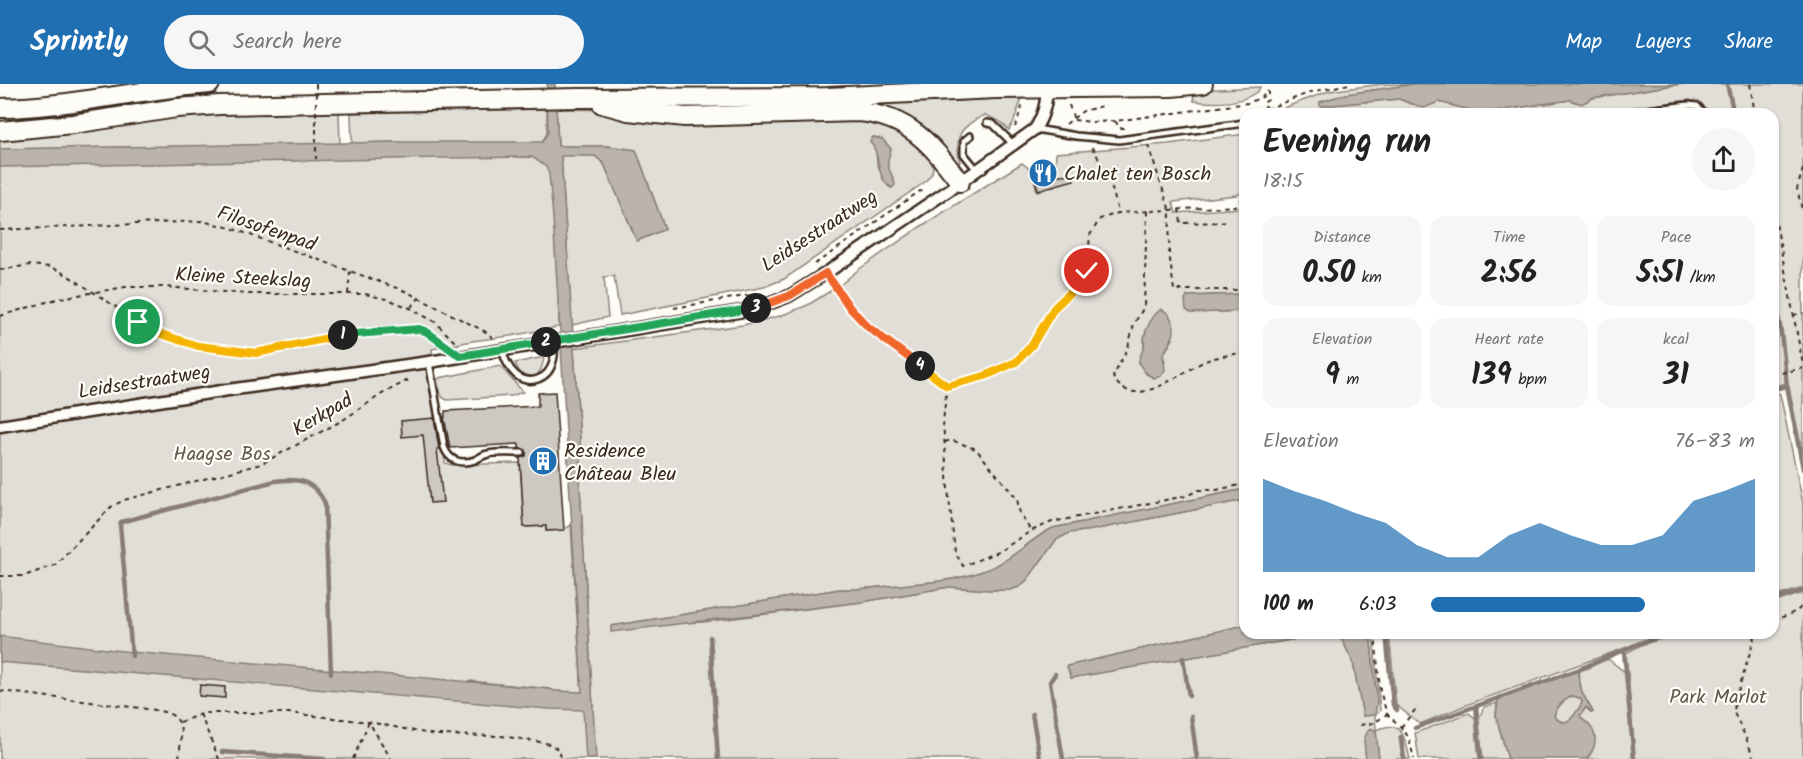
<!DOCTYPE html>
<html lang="en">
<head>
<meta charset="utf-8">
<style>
	body { margin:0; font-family:Kalam,sans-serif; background:#f6f6f6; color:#222; height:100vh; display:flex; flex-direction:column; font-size:22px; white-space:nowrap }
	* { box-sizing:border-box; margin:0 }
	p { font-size:20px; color:#767676 }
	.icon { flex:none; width:33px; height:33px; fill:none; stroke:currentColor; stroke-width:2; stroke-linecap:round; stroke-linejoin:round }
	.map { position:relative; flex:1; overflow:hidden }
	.side { position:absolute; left:1239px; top:24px; width:540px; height:531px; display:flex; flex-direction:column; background:#fff; border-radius:18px; box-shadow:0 2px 4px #0004 }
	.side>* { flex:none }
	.pin { position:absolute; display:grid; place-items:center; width:51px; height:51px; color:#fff; margin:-26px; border:3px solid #fff; border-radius:50%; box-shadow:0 2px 6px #0007 }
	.km { position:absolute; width:30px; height:30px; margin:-15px; border-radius:50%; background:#222; color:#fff; font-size:16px; line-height:30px; text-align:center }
	.round { display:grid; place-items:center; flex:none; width:63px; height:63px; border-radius:32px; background:#f6f6f6 }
	.head { display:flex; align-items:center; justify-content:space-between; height:102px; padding:0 24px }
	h1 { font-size:33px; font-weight:800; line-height:45px }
	.figures { display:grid; grid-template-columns:repeat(3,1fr); gap:9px; height:102px; padding:6px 24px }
	.figures div { display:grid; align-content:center; border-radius:15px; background:#f6f6f6; text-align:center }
	.figures b { font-size:30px; font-weight:800 }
	.figures small { font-size:16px; font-weight:400 }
	.figures p { font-size:16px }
	.chart { height:168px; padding:12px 24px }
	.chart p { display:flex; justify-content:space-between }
	.chart svg { width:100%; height:108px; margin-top:6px; fill:#1f6fb2; opacity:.7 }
	ul { padding:0 24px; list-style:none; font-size:20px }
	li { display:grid; grid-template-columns:96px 72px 1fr; align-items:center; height:45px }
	li i { height:15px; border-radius:8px; background:#1f6fb2 }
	header { display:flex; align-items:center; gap:36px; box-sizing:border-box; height:84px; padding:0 30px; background:#1f6fb2; color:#fff }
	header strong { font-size:28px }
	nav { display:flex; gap:33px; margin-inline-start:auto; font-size:21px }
	.search { width:420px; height:54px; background:#f6f6f6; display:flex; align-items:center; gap:15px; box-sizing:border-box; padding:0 21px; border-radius:33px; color:#767676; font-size:22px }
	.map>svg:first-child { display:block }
</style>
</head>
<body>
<header>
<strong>Sprintly</strong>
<div class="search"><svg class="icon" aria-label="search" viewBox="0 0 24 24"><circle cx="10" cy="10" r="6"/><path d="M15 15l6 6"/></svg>Search here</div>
<nav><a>Map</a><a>Layers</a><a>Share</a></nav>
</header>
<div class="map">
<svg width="1803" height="675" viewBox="0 0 1803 675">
	<rect width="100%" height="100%" fill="#fdfcf7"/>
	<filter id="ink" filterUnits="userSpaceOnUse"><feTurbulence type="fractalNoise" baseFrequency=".0167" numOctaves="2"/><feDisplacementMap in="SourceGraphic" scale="12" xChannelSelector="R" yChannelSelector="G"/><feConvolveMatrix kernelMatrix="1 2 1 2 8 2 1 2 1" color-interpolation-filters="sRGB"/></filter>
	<g filter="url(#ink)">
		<g fill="#e1ded7" stroke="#8e847a" stroke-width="1.5" fill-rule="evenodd">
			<path d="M1382,0H1415L1346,10L1320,18L1321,22L1399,15L1411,20L1439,18L1482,29L1570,16C1578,20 1586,19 1592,14L1681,0H1803V371L1788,299L1773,302V30H1710L1701,19L1689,16L1587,30H1383L1375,26L1267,30L1329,7Z"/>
			<path d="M1260,3L1258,7C1241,20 1216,20 1194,17L1193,9L1198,6Z"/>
			<path d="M1022,14L1014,37L1009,46L999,37L985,31C961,42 953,52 960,78L957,79L859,21Z"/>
			<path d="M547,25V51L554,57L559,243L510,252L472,257L432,265L445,379L452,381L520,379L524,443L546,442V447L564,446L571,441L582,609L554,607L550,605L470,597L593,622L580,403L581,372L574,264L743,241L780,232L808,221L840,201L858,186L920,143L1022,79L1032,87L1037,107L1054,103L1056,69L1168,60L1245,50V107L1237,111L1173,118L1176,129L1241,124L1245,121V210L1188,212L1191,229L1245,227V405L1053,444C1032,454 1016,472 995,482C966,496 932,498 900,501C880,503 860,506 840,505L612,542L703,538L862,518L949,503L991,506H1010L1019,503L1027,496L1056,456L1069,449L1092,446L1245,416V541L1067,582L1071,594L1331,549L1340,552L1353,578L1363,632L1374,631L1377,618L1370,549H1373L1380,627L1375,631L1376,646C1403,634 1405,654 1410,675H1405L1402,653H1399L1402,675H1379L1376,647L1364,655L1366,675H0V77L399,58L352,59L351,29ZM1173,255L1163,271L1165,278L1154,294L1146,290L1139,279L1144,264V256Z"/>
			<path d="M556,25L609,26L869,36L902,48L930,73L933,83L932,89L925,98L784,195L764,203L620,231L614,192L604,193L608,233L572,241L561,71L595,72L604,80L637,157L665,145L636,66L607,62H558ZM875,53L882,55L891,65L887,77L891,104L888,102L877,80L876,65L871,54Z"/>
			<path d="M339,28L340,60L0,65V54L160,35L203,31Z"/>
			<path d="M544,273C541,297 525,304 515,279Z"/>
			<path d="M500,282L523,308L511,312L447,316L442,313L437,297L439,294Z"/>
			<path d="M1773,307L1780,310L1803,419V504L1773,513Z"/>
			<path d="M1803,509V675H1635L1626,569L1641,561L1680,549H1773V519Z"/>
			<path d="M1389,549H1667L1469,620L1420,640L1396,621Z"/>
			<path d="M1608,575L1626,589L1634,675H1586L1590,671L1588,640L1580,634V632L1586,623L1591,629L1593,628L1582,609L1578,588Z"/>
			<path d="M1574,612L1581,615L1582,619C1575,631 1566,647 1554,632C1556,623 1565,614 1574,612Z"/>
			<path d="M1497,619L1496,632L1508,675H1483L1478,636L1484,623Z"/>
			<path d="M1469,629L1475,634L1479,675H1419L1415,649Z"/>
		</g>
		<g fill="#bbb4ad" stroke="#887d74" stroke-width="1.5" fill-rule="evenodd">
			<path d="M547,0H555L558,62H607L636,66L665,145L637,157L604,80L595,72H561L581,372L580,403L596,675H586L583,626L549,625L0,578V552L131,568L550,605L554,607L582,608L553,133L549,90L546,83L532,73L441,74L0,83V65L399,58H542L548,48Z"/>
			<path d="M1415,0H1681L1592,14L1582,20L1570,16L1482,29L1439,18L1424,24L1399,15L1320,22V18L1346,10Z"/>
			<path d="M873,53L882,55L891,65C890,70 887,75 888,81C889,88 894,93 895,101L892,104C874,94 882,70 870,58Z"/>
			<path d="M1245,210V227L1191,229L1186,226L1185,217L1187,212Z"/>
			<path d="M1161,225L1168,229C1180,249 1172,253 1163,271L1165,286L1161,292L1154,294C1147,290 1140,284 1139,277C1139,271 1143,268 1144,263C1145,260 1144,257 1144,254C1146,243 1153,231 1161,225Z"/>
			<path d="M1245,405V416L1092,446L1069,449L1056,456L1027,496L1019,503L1010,506H991L949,503L862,518L611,548V542L840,505C860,506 880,503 900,501C932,498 966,496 995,482C1016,472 1032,454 1053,444Z"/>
			<path d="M1245,541V549H1370L1377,618L1375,631L1363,632L1353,578L1340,552L1331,549L1071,594L1067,582Z"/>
			<path d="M1577,586L1582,609L1593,628L1591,629L1586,623L1580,632C1582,636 1587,638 1590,642C1599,653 1595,666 1586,675H1508L1496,632L1498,615ZM1574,612L1581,615L1582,619C1575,631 1566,647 1554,632C1556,623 1565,614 1574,612Z"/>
			<path d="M1371,644L1376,647L1379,675H1366C1365,664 1361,652 1371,644Z"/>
		</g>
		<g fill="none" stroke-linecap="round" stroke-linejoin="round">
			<g stroke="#887d74" stroke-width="4.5">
				<path d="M1727,0L1734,30"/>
				<path d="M1773,210L1781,248L1787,302L1803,385"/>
				<path d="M1773,305L1787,302"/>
				<path d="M1773,516L1803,507"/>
				<path d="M1386,549L1393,621L1397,626"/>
				<path d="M710,553L718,675"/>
				<path d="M1624,567L1634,675"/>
				<path d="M132,572L120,441L121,438L275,397C298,394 314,396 325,419L331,589"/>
				<path d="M1183,574L1189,612"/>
				<path d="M1055,590L1050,598L1063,675"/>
				<path d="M1476,622L1481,675"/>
				<path d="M1032,630L1040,675"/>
				<path d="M1191,632L1197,675"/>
				<path d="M1415,644L1577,586L1640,559L1671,549"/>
				<path d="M1401,653L1404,675"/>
				<path d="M222,668L324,675"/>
			</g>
		</g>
		<g fill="#cdc8c2" stroke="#3b2a1e" stroke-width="1.5">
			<path d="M1047,84L1049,92L1073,90L1074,96L1038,106L1033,87Z"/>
			<path d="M555,308L564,446L546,447V442L524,443L520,374L526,372V366L519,364V360L450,364L444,333H445V327L538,322V309Z"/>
			<path d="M434,334L439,365H437L443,418L430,419L423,351L402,353L401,337Z"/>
			<path d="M200,601L225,603V614L199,612Z"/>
		</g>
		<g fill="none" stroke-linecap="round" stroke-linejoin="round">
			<g stroke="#3b2a1e" stroke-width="10">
				<g id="service">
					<path d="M1614,30L1689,21L1697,22L1705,30"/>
					<path d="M987,39L993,40L1013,60"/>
					<path d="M1036,45L1076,52L1119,56L1245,39"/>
					<path d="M970,52L964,57V70L977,86"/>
					<path d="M502,266C505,275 508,284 516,291C530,302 549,295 553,277C555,271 554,264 554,258"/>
					<path d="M429,278L444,363C449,377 461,381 475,376C479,374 483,371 488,370C498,368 511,369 522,369"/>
				</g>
			</g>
			<g stroke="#3b2a1e" stroke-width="15">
				<path id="minor" d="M0,342L228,306L429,278L755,225L789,212L826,189L952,104L1035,45C1045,30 1046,17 1048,0"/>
			</g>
			<g stroke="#3b2a1e" stroke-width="22">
				<g id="primary">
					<path d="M602,20L628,27L685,33L858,28C909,32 931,60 960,98"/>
					<path d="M0,24C70,23 140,5 210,0"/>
					<path d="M0,47L73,40L177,24L219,21L577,14L827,13L995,5L1171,3L1203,0"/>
				</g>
			</g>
			<g stroke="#3b2a1e" stroke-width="2" stroke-dasharray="4.5 4.5" stroke-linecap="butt">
				<path d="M1750,0L1755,30"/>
				<path d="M1069,21L1074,36"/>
				<path d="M1267,25L1263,19L1268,16V7"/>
				<path d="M1249,29L1267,25L1311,8L1349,0"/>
				<path d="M1074,36L1093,38L1115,37L1248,19L1262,13L1268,7"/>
				<path d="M1115,37L1120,44H1124"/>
				<path d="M1066,40L1083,27L1106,21"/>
				<path d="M1015,43L1023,20"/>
				<path d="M1148,61L1170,127L1169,168L1174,206H1245"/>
				<path d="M1092,63C1107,88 1112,100 1118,129"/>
				<path d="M1803,85L1797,105L1803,129"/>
				<path d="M1773,123L1803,281"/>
				<path d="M1179,125L1181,139L1225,138"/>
				<path d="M1147,127L1144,223L1134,240L1128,263L1113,293C1134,331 1182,286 1208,276C1219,272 1233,270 1245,269"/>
				<path d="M0,146L202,137L231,144L405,207L488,249L494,256"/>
				<path d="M815,180L920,107L924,108"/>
				<path d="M0,186L29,181L51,183L67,191L142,240L161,250L201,263L260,269L347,250L391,249L411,245L427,248L448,263"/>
				<path d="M833,199L850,224L868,243L947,302"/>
				<path d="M348,210L350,187"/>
				<path d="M411,223L419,214"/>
				<path d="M674,224L757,210"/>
				<path d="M1793,231L1803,229"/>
				<path d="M0,232L60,214L125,203H166L247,210H365L390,216L410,224L435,238L458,261"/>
				<path d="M1773,291L1803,284"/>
				<path d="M947,302L943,338L948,405L955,468L963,482L1000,467L1031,447L1052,438L1186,412L1199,406H1216L1245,400"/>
				<path d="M947,302L985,292L1016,278L1032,261L1054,224L1077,202L1087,187L1090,151L1100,135L1118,129L1235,122L1245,112"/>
				<path d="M945,358L951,356L976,365L1017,415L1020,430L1031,447"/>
				<path d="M0,492H24L55,481L111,423L124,416L261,380L343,336L382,310L412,294"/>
				<path d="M1773,537L1797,527L1803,521"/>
				<path d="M1375,549L1380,607L1387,630L1401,643L1409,654L1414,675"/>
				<path d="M0,607L148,625C187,630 182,641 179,675"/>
				<path d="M200,630L219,675"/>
				<path d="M180,638L204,629H289L369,638L435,651L501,652L541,658L549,660L558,665L562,675"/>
				<path d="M1360,641L1374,639L1387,630"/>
				<path d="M1401,643L1416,625"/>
				<path d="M353,675L369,638L391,675"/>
				<path d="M1754,675L1746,654L1734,629L1735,617L1756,549"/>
			</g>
			<use href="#service" stroke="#fdfcf7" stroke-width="5"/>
			<use href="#minor" stroke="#fdfcf7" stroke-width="10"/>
			<use href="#primary" stroke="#fdfcf7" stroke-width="18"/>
			<path stroke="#3b2a1e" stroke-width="2" stroke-dasharray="4.5 4.5" stroke-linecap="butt" d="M316,0V75"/>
		</g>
	</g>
	<g fill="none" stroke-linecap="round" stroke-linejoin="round" filter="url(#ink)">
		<g stroke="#fff" stroke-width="12">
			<path id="split-1" d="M138,238L161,250L198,262L256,269L343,251"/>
		</g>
		<g stroke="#fff" stroke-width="12">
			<path id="split-2" d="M343,251L419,245L427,248L460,272L546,258"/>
		</g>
		<g stroke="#fff" stroke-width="12">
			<path id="split-3" d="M546,258L756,224"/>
		</g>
		<g stroke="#fff" stroke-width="12">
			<path id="split-4" d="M756,224L789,212L826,189L850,224L868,243L920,282"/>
		</g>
		<g stroke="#fff" stroke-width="12">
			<path id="split-5" d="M920,282L947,302L985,292L1016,278L1032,261L1054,224L1077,202L1087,187"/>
		</g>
		<use href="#split-1" stroke="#f5b400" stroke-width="8"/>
		<use href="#split-2" stroke="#22a559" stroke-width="8"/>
		<use href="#split-3" stroke="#22a559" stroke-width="8"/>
		<use href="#split-4" stroke="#f0652b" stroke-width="8"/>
		<use href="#split-5" stroke="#f5b400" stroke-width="8"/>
	</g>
	<defs>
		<g id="restaurant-disc" transform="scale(1.5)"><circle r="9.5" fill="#1f6fb2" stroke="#fdfcf7"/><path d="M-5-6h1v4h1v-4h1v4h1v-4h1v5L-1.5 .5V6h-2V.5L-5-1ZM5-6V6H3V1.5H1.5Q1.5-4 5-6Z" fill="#fff"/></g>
		<g id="building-disc" transform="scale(1.5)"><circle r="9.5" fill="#1f6fb2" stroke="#fdfcf7"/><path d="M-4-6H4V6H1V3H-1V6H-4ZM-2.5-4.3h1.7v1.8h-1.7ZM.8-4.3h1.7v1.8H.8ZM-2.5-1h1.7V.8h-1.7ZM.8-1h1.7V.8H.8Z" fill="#fff"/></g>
	</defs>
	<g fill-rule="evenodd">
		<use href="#restaurant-disc" x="1043" y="89"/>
		<use href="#building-disc" x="543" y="377"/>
	</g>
	<g text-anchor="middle" stroke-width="4.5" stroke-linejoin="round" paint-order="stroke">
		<g font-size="20" fill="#3b2a1e" stroke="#fdfcf7" text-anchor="start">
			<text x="1064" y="96">Chalet ten Bosch</text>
			<text x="564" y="373">Residence<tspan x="564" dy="23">Château Bleu</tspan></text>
		</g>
		<g font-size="20" fill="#3b2a1e" stroke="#fdfcf7">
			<text transform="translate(267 144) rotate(19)" y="7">Filosofenpad</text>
			<text transform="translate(819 146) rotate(-33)" y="7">Leidsestraatweg</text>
			<text transform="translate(243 193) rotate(3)" y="7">Kleine Steekslag</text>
			<text transform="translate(144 297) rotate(-9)" y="7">Leidsestraatweg</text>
			<text transform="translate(322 330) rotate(-30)" y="7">Kerkpad</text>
		</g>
		<g font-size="20" fill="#64574c" stroke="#fdfcf7">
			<text x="222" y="376">Haagse Bos</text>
			<text x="1718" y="619">Park Marlot</text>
		</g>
	</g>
</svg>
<div class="pin" style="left:138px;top:238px;background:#1e9e55"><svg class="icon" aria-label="arrive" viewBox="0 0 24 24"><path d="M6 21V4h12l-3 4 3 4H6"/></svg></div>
<div class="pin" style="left:1087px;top:187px;background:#d93025"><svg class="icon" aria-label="check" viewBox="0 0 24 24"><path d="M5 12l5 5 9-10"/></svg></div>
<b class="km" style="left:343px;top:251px">1</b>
<b class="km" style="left:546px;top:258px">2</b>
<b class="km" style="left:756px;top:224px">3</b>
<b class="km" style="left:920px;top:282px">4</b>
<section class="side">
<div class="head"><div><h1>Evening run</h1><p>18:15</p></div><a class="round"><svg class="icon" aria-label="share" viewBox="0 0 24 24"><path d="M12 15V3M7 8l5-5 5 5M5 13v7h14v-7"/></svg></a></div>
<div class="figures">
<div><p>Distance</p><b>0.50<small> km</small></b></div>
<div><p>Time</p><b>2:56</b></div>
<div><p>Pace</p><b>5:51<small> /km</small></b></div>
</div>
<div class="figures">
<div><p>Elevation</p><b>9<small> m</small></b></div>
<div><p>Heart rate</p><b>139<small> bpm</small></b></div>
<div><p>kcal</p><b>31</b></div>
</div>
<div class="chart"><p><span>Elevation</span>76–83 m</p>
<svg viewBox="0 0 160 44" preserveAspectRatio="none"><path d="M0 44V6L10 11L20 15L30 20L40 24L50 33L60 38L70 38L80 29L90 24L100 29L110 33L120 33L130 29L140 15L150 11L160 6V44z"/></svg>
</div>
<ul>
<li><b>100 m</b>6:03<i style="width:66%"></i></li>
</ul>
</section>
</div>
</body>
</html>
